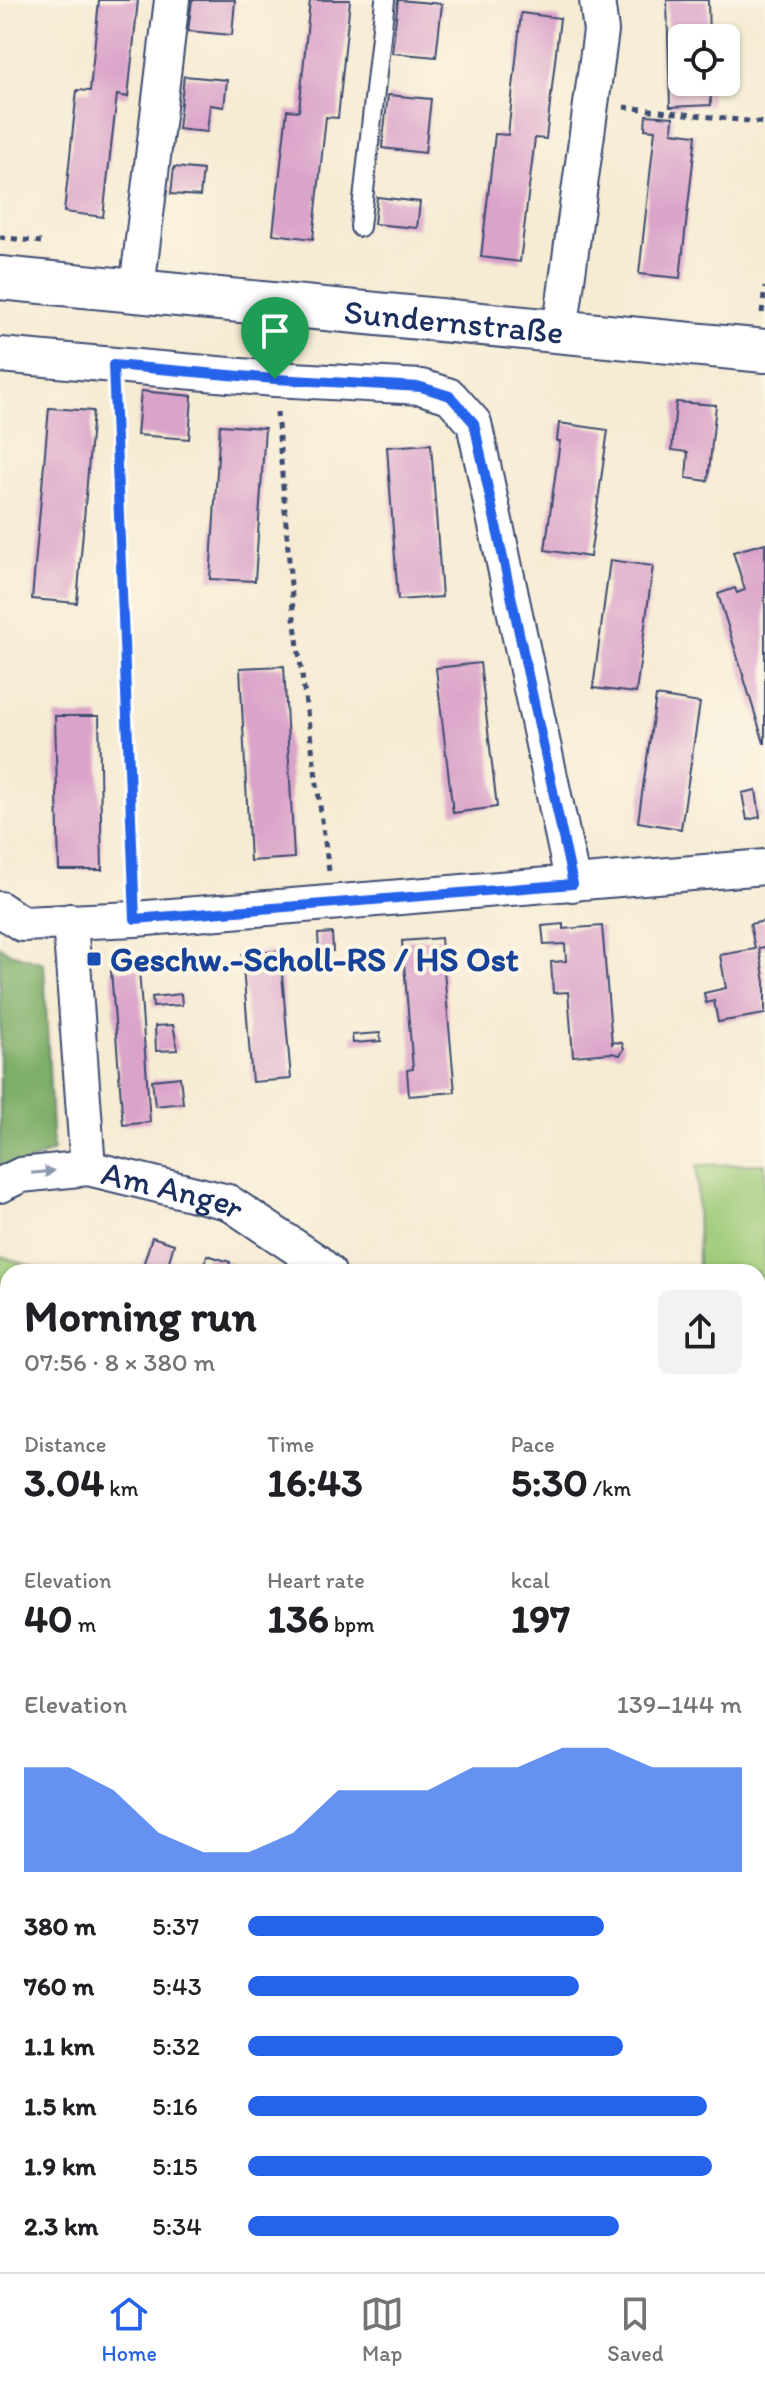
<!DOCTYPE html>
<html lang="en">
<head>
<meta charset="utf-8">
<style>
	body { margin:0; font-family:Itim,sans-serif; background:#f2f2f2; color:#202124; height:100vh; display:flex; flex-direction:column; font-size:30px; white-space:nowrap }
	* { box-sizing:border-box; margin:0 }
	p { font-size:26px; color:#757577 }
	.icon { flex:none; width:44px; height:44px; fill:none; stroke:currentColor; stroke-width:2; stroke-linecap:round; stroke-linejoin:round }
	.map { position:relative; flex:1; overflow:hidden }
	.details { position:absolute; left:0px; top:1264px; width:766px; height:1008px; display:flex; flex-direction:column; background:#fff; border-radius:24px 24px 0 0; box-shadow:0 2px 6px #0004 }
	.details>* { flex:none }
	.tools { position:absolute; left:668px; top:24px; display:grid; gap:16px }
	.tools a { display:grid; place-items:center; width:72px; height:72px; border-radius:12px; background:#fff; box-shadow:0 2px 6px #0004; font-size:40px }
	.pin { position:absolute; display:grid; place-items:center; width:68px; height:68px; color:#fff; margin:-82px -34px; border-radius:50% 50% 50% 0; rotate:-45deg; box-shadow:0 0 8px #0007 }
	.pin .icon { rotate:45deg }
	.round { display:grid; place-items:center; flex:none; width:84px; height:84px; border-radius:12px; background:#f2f2f2 }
	.overview { display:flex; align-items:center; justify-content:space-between; height:136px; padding:0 24px }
	h1 { font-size:44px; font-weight:700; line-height:60px }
	.figures { display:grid; grid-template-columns:repeat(3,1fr); gap:12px; height:136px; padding:8px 24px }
	.figures div { display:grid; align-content:center }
	.figures b { font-size:40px; font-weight:700 }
	.figures small { font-size:22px; font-weight:400 }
	.figures p { font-size:22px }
	.chart { height:224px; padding:16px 24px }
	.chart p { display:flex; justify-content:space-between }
	.chart svg { width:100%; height:144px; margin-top:8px; fill:#2563eb; opacity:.7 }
	ul { padding:0 24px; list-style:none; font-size:26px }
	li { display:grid; grid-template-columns:128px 96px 1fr; align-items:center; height:60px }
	li i { height:20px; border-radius:10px; background:#2563eb }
	.tabs { display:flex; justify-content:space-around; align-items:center; height:112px; border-top:2px solid #e0e0e0; background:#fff; font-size:22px; color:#757577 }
	.tabs a { display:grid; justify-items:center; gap:4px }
	.tabs .on { color:#2563eb }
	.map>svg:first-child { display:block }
</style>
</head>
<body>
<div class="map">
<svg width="765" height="2272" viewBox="0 0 765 2272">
	<rect width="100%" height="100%" fill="#fcf5e5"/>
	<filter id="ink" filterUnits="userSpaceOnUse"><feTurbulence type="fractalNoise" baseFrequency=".0125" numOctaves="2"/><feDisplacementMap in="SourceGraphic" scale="16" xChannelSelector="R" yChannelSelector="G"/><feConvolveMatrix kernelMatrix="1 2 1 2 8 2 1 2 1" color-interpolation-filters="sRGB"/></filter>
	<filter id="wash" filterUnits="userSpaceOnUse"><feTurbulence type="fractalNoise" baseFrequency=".006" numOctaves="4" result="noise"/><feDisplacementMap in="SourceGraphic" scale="32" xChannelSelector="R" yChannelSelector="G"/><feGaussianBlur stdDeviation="1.8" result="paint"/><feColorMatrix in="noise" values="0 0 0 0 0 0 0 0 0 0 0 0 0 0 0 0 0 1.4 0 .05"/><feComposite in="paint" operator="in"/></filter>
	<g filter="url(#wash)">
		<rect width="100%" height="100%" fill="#f6ebd3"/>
		<g fill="#9eca78" stroke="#5c7c6b" stroke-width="2">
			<path d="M765,1164V1315H758V1272H698L697,1165Z"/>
			<path d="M0,1256L50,1272H8V1384L0,1382Z"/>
			<path d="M758,1545H765V2272H394L396,2264H758Z"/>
		</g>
		<path fill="#7eae68" stroke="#4c6e63" stroke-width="2" d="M0,946L10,953L44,963L53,1151L8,1171L0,1166Z"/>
		<g id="blocks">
			<g fill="#daa3c9">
				<path d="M99,0H138L128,97L117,95L103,217L64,212L77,90L90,91Z"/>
				<path d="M192,0H235L232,35L188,31Z"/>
				<path d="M310,0H350L338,118L326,117L313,239L273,234L287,110L299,111Z"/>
				<path d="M398,0L442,4L436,57L392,53Z"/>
				<path d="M667,0H708L709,38H682V82H710L711,105L670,107Z"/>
				<path d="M521,13L560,18L546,139L535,138L520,262L481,257L495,134L508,135Z"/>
				<path d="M184,76L227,80L224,107L210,105L207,132L178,129Z"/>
				<path d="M388,95L431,99L425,153L382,148Z"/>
				<path d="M646,115L673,117L672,132L696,135L680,278L639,274L655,130L645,129Z"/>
				<path d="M174,167L203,170L200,196L171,194Z"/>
				<path d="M377,197L420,202L417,228L374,224Z"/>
				<path d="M141,391L192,396L189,439L137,435Z"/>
				<path d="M676,402L716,405L708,481L686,478L688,452L672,450Z"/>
				<path d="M49,408L93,411L77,603L32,599Z"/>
				<path d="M559,423L608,430L590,557L545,550L560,441H557Z"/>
				<path d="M220,425L265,428L255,581L210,579Z"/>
				<path d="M431,444L442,597L398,600L387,447Z"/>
				<path d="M765,543V743H764L718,594L735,588L737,593L745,590L733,552Z"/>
				<path d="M610,560L653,566L636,693L593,688Z"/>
				<path d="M480,663L497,807L453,813L436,668Z"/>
				<path d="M284,666L294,858L250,861L240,668Z"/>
				<path d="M656,696L700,703L681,829L638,822Z"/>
				<path d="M55,716H99L102,870H59Z"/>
				<path d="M756,790L760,817L747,820L742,793Z"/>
				<path d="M765,921V947L759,948L765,982V1014L718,1022L714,1001L706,1003L704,993L726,988L720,955L755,949L750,924Z"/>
				<path d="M563,924V929L602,926L612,1044L615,1042L622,1043L624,1049L620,1055L612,1053L573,1056L568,992L553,993L551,962L566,961L565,944L544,945L542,926Z"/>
				<path d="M332,933L333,951L319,952L318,934Z"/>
				<path d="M441,938L455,1092L409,1096L407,1070L413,1069L402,941Z"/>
				<path d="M280,951L291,1079L252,1082L242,954Z"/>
				<path d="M139,969L150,1122L123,1125L111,970Z"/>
				<path d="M181,994L182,1005L153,1007L152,997Z"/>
				<path d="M173,1025L178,1050L156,1051L155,1026Z"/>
				<path d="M380,1033L381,1041L353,1043L352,1035Z"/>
				<path d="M180,1077L183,1103L155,1106L152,1080Z"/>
				<path d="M152,1237L174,1244L166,1272H141Z"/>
				<path d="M207,1255L230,1262L227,1272H202Z"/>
				<path d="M0,1763L8,1766V1869L3,1884L0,1883Z"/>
				<path d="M0,2028L8,2031V2137L0,2135Z"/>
				<path d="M48,2264H159L154,2272H46Z"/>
			</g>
		</g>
	</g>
	<g filter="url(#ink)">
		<use href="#blocks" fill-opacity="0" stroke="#3c4b70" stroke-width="2"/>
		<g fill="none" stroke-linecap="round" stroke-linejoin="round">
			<g stroke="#3c4b70" stroke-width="22">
				<path id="service" d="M360,227L385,0"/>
			</g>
			<g stroke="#3c4b70" stroke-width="38">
				<g id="minor">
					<path d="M137,289L172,0"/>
					<path d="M560,332L601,31L597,0"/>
					<path d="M0,355L275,379L421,387L450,396L474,423L573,884"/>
					<path d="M0,909L22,924L135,919L765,867"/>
					<path d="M70,921L88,1168"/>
					<path id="s1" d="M0,1185L21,1175L88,1168L228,1202L316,1261L328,1272"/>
				</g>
			</g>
			<g stroke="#3c4b70" stroke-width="46">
				<g id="tertiary">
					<path id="s2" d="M0,278L765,351"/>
				</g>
			</g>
			<g stroke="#3c4b70" stroke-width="5" stroke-dasharray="6 6" stroke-linecap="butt">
				<path d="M624,107L765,123"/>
				<path d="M0,237L41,242"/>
				<path d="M762,313L765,287"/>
				<path d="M114,397L134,886"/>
				<path d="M277,412L293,610L329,871"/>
				<path d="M758,1530H765"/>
				<path d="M758,1568L765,1567"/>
				<path d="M758,1999H765"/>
				<path d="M758,2217L765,2220"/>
				<path d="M371,2272L374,2264"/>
			</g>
			<use href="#service" stroke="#fff" stroke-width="18"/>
			<use href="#minor" stroke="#fff" stroke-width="34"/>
			<use href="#tertiary" stroke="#fff" stroke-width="42"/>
		</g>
		<defs><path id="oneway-solid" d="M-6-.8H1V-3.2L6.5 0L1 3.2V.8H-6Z" transform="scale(2)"/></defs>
		<use fill="#8d97ae" href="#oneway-solid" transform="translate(43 1172) rotate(-6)"/>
	</g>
	<g fill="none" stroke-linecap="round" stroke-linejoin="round" filter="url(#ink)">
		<g stroke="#fff" stroke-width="16">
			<path id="route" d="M113,365L275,379L421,387L450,396L474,423L573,884L135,919Z"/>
		</g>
		<use href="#route" stroke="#2563eb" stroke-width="10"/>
	</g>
	<rect fill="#1a4fb4" stroke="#fcf5e5" stroke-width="3" x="86" y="951" width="16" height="16" rx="4"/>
	<g text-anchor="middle" stroke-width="8" stroke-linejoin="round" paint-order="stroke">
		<g font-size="34" fill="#1b2f5e" stroke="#fcf5e5">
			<text dy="12" stroke="none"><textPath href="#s2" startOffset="456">Sundernstraße</textPath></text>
			<text dy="12" stroke="none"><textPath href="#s1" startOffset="178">Am Anger</textPath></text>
		</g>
		<g font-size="34" font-weight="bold" fill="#164399" stroke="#fcf5e5" text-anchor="start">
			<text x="110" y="971">Geschw.-Scholl-RS / HS Ost</text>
		</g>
	</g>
</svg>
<div class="tools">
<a><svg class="icon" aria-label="locate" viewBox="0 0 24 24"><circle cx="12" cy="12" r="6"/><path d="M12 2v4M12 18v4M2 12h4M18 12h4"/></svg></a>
</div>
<div class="pin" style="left:275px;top:379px;background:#1e9e55"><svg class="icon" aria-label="arrive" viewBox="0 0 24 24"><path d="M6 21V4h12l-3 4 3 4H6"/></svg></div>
<section class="details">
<div class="overview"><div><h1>Morning run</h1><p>07:56 · 8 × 380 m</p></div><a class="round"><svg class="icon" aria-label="share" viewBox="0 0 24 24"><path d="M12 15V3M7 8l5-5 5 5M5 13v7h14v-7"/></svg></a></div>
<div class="figures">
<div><p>Distance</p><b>3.04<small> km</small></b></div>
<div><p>Time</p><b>16:43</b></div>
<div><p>Pace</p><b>5:30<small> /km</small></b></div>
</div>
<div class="figures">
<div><p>Elevation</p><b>40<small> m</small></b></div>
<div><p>Heart rate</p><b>136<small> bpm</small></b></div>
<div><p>kcal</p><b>197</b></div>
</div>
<div class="chart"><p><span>Elevation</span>139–144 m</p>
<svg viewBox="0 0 160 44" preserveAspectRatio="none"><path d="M0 44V12L10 12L20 19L30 32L40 38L50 38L60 32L70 19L80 19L90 19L100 12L110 12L120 6L130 6L140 12L150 12L160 12V44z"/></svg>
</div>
<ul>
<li><b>380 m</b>5:37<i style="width:72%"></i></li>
<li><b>760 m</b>5:43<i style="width:67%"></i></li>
<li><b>1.1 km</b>5:32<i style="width:76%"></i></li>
<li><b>1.5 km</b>5:16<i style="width:93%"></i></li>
<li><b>1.9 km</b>5:15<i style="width:94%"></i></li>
<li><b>2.3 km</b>5:34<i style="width:75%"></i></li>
</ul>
</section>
</div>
<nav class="tabs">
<a class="on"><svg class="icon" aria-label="home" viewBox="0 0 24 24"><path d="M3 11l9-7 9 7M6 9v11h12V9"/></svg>Home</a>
<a><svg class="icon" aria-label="map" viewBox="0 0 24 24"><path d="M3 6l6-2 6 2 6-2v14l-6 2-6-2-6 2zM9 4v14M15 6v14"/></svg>Map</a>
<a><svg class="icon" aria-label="saved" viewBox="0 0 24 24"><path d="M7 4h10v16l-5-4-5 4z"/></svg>Saved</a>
</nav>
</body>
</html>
